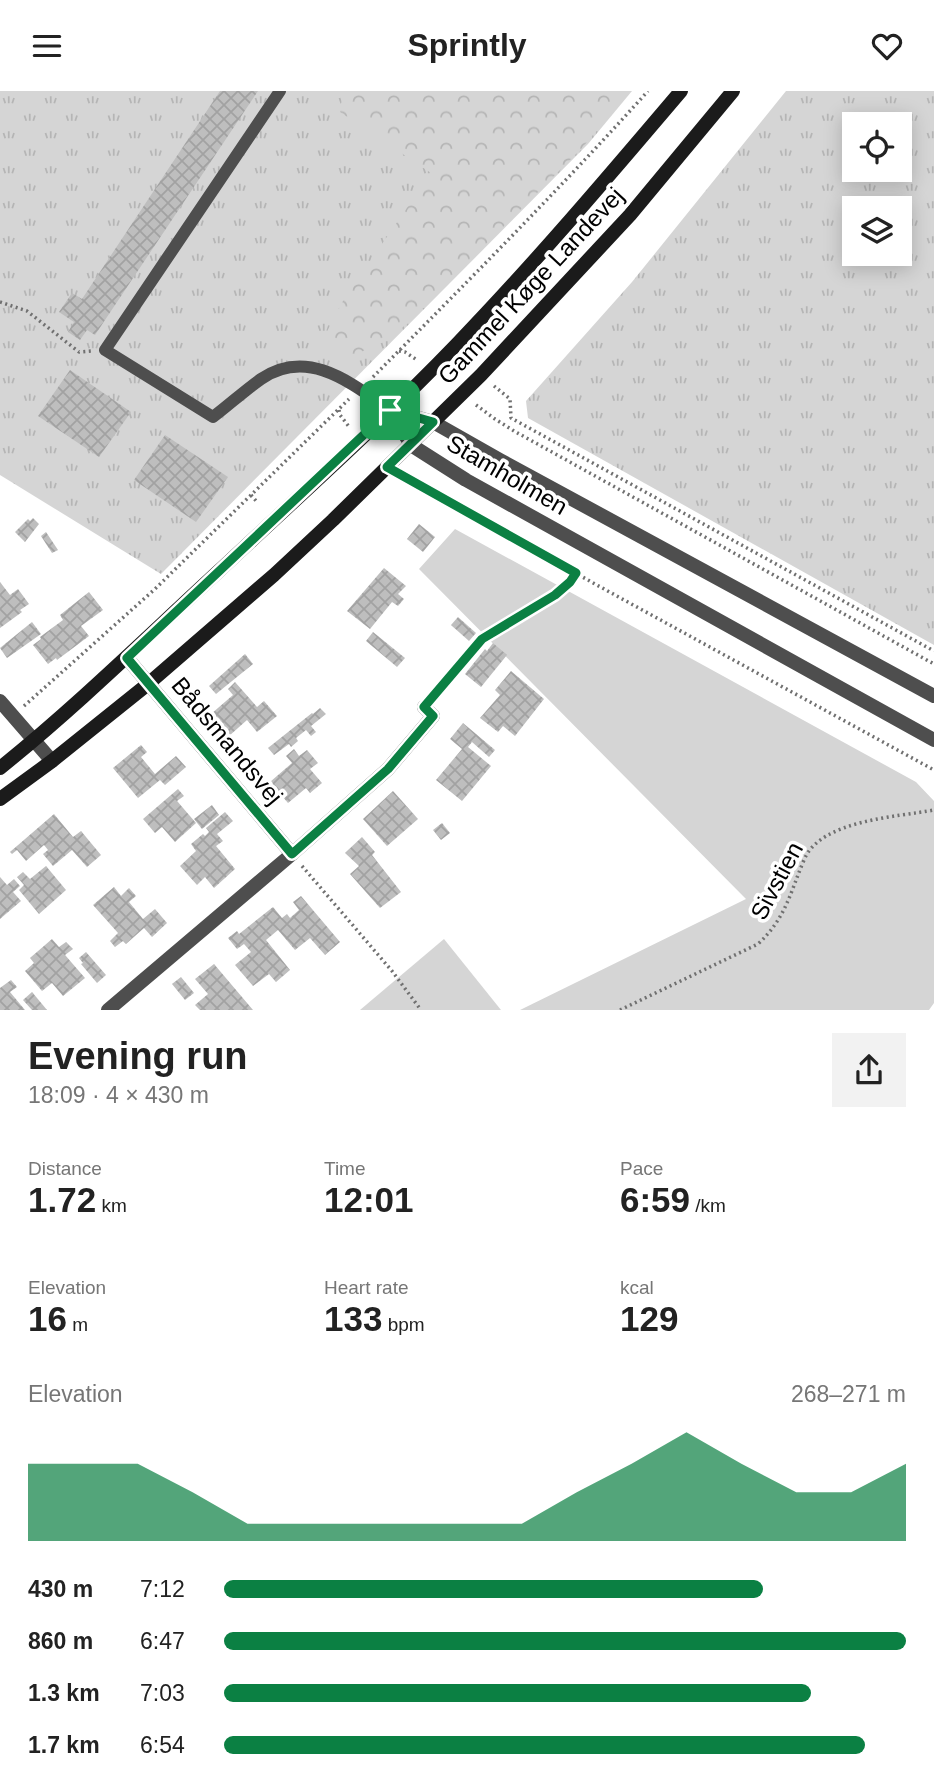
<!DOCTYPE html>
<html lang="en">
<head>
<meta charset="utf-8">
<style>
	body { margin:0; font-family:Arial,sans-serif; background:#f2f2f2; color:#222; height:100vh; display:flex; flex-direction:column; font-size:26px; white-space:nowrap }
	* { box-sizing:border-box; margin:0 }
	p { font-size:23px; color:#767676 }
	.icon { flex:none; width:38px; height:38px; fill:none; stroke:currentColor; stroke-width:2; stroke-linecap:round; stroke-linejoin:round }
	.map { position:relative; height:919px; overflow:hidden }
	.details { display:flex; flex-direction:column; background:#fff; flex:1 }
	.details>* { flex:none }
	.fabs { position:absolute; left:842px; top:21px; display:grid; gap:14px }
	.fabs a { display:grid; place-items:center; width:70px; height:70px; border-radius:0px; background:#fff; box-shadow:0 4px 18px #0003; font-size:35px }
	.pin { position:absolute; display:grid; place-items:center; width:60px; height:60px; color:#fff; margin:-30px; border-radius:14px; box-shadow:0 4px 10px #0006 }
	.round { display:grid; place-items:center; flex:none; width:74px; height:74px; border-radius:0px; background:#f2f2f2 }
	.headline { display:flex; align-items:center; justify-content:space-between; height:119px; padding:0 28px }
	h1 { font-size:38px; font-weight:700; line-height:52px }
	.stats { display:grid; grid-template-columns:repeat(3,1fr); gap:10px; height:119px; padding:7px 28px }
	.stats div { display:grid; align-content:center }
	.stats b { font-size:35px; font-weight:700 }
	.stats small { font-size:19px; font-weight:400 }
	.stats p { font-size:19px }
	.chart { height:196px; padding:14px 28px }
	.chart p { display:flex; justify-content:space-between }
	.chart svg { width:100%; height:126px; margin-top:7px; fill:#0b8043; opacity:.7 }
	ul { padding:0 28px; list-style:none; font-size:23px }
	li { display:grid; grid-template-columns:112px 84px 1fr; align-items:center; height:52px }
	li i { height:18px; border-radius:9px; background:#0b8043 }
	header { display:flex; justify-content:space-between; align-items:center; height:91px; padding:0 28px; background:#fff; font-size:32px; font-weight:700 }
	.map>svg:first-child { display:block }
</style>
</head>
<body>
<header><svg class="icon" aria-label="menu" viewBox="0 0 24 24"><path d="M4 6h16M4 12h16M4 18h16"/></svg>Sprintly<svg class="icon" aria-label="heart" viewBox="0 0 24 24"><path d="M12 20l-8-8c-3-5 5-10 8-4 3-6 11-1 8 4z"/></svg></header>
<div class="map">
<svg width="934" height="919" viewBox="0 0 934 919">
	<defs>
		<pattern id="grass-tufts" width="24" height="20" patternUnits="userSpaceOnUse" patternTransform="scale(1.75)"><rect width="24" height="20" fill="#d5d5d5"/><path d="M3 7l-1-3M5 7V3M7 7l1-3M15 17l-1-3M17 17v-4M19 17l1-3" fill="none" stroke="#b5b5b5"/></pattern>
		<pattern id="forest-crowns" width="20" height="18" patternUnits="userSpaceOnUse" patternTransform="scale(1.75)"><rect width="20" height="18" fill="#d5d5d5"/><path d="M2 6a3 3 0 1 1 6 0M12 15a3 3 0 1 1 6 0" fill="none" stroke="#b5b5b5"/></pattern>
		<pattern id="building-cross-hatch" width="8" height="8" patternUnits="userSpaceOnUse" patternTransform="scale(1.75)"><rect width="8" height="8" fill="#bebebe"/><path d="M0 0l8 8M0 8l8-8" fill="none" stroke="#a2a2a2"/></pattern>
	</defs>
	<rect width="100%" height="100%" fill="#fff"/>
	<g fill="url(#grass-tufts)" fill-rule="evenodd">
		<path d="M0,0H632L588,53L161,483L0,384Z"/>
		<path d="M786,0H934V554L528,327L526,310L632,191ZM854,33H900V79H854ZM854,117H900V163H854Z"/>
	</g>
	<path fill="url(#forest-crowns)" d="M343,0H630L582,57L397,242L346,269L322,250L344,208L431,82L340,21Z"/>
	<g fill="#d5d5d5">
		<path d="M455,438L916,691L934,710V912L929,919H520L746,808L419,478Z"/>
		<path d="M444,848L501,919H360Z"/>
	</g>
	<g fill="url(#building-cross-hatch)">
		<path d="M220,0H258L95,244L87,239L80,249L68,241L74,231L59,221L72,202L82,208Z"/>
		<path d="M70,279L131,321L99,366L38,325Z"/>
		<path d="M165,344L228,386L196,431L134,389Z"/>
		<path d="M33,427L39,433L25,451L15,441L28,428L30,430Z"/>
		<path d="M419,433L435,446L423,461L407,448Z"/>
		<path d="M46,441L58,459L52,462L41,445Z"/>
		<path d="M384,477L406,495L398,503L404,508L398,515L392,511L370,538L347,520Z"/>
		<path d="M0,491L10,504L18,498L29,513L20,519L22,521L0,537Z"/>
		<path d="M89,501L103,519L81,535L89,545L57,569L56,567L48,573L33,554L41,548L40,546L63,529L60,524Z"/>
		<path d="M458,526L476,542L469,550L451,534Z"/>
		<path d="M32,531L41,543L7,567L0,557Z"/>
		<path d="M373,541L405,567L397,576L366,550Z"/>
		<path d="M493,552L507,564L481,596L465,583L485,558L487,560Z"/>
		<path d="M245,563L253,573L216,603L209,595Z"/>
		<path d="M511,580L544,608L515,645L503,635L498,641L480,627L500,604L495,599Z"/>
		<path d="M235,591L257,616L264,610L277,625L257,641L247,629L229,645L211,623L233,604L228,598Z"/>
		<path d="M320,617L326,623L311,635L316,641L311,645L306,639L296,647L298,650L291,656L289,653L274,664L268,657L312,622L313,623Z"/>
		<path d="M463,632L495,659L489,666L472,651L468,656L491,675L462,710L436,689L462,658L450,648Z"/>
		<path d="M141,654L147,661L141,666L155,683L176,665L186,676L165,694L160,689L138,707L113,677Z"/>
		<path d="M294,658L299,665L307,659L318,672L310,678L322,692L310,702L306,697L288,712L270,691L292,672L286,665Z"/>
		<path d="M178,698L184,705L177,710L196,732L175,751L162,736L155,742L143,728Z"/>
		<path d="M393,700L418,728L387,755L363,728Z"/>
		<path d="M212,714L219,724L202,738L194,728Z"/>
		<path d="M225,721L233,730L217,743L223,750L216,755L235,778L214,797L205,786L197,794L180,775L196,760L191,753L203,743L205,745L209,741L206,737Z"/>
		<path d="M54,723L73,746L81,740L101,764L87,776L72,759L53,775L43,763L48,759L44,754L26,770L17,759L12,763L10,761Z"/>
		<path d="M442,732L450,742L441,749L433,739Z"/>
		<path d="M362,746L375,761L372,764L401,801L380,817L350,783L359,775L345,762Z"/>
		<path d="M46,775L66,799L39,823L19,799L24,794L17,786L23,781L30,788Z"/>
		<path d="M0,786L7,794L14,788L20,795L13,801L21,810L0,828Z"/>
		<path d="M114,796L121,805L129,797L136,805L129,811L143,828L155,818L167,832L152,846L144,837L126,853L123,850L115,856L110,850L118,842L93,814Z"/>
		<path d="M301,805L340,851L325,864L310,847L295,859L278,839L266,849L290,879L276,891L269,883L253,895L235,874L251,861L244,853L237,858L228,847L237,840L239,843L273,816L282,827L287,823L290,827L299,819L293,811Z"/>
		<path d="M52,848L59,856L66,851L73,858L65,864L85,887L63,905L52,892L42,900L25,880L34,872L30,867Z"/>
		<path d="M86,861L106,884L97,892L81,873L83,872L79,867Z"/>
		<path d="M214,873L253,919H200L195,914L208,903L195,888Z"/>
		<path d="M181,886L194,902L185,909L172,893Z"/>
		<path d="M11,889L17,896L10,901L25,919H0V897Z"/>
		<path d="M32,901L47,919H32L23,909Z"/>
	</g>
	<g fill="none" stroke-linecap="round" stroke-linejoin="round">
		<g stroke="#707070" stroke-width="3.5" stroke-dasharray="2 3.5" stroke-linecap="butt">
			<path d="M0,211L27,220L79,261L91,260"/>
			<path d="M399,260L405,261L417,269"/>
			<path d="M373,286C466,192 559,99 648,0"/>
			<path d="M494,295L510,308L511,327L934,560"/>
			<path d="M476,314L495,328L514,340L934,573"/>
			<path d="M339,319L340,324L350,337"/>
			<path d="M401,384L595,493L934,679"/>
			<path d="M251,404L257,411"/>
			<path d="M434,604L482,548L555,504L571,491L576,482"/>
			<path d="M24,615L155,498L349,308"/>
			<path d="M302,775L392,880L421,919"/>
			<path d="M620,919L758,853C786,827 790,802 804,769C820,729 897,726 934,719"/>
		</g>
		<path stroke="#4e4e4e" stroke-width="12" d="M280,0L105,259L213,326C229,314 244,300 261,288C308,256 351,292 390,319"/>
		<g stroke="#4e4e4e" stroke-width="14">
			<path d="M127,567L292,763"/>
			<path d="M0,610L52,670"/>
			<path d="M108,919L292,763L388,678L433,625L424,616"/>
		</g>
		<g stroke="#4e4e4e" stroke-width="14">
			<path d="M390,319L411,354L466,389L934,649"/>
			<path d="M390,319L433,331L500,369L934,605"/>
		</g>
		<g stroke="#1b1b1b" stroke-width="14">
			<path d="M0,677C77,615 147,546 220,479C299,405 381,332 457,253C535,172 608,86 681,0"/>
			<path d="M0,708L52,670L148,593L274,484L333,429L481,284L630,124L733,0"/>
		</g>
	</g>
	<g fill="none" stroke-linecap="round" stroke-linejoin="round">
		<g stroke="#fff" stroke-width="14">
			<path id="route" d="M390,319L433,331L387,376L576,482L570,491L555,504L482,548L424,616L433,625L388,678L292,763L127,567Z"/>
		</g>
		<use href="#route" stroke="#0b8043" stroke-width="9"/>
	</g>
	<g text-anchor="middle" stroke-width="7" stroke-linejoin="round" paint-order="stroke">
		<g font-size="24" fill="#000" stroke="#fff">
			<text transform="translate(531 195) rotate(-47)" y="8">Gammel Køge Landevej</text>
			<text transform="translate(507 384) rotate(30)" y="8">Stamholmen</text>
			<text transform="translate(227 650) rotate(50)" y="8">Bådsmandsvej</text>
			<text transform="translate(777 790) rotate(-62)" y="8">Sivstien</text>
		</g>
	</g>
</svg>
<div class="fabs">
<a><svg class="icon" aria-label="locate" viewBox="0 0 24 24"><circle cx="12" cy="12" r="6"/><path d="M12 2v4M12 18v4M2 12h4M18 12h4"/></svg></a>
<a><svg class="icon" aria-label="layers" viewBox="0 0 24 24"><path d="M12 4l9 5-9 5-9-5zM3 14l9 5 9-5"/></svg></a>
</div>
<div class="pin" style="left:390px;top:319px;background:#1e9e55"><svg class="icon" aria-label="arrive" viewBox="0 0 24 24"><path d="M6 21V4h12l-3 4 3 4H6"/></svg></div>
</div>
<section class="details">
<div class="headline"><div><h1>Evening run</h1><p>18:09 · 4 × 430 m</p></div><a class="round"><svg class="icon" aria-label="share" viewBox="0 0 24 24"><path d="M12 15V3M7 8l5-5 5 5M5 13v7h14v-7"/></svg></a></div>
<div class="stats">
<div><p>Distance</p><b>1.72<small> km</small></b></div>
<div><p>Time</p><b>12:01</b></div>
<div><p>Pace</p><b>6:59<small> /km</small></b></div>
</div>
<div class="stats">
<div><p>Elevation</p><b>16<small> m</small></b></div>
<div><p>Heart rate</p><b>133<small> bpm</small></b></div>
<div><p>kcal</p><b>129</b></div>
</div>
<div class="chart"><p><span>Elevation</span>268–271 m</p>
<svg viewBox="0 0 160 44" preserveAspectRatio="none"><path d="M0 44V17L10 17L20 17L30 27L40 38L50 38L60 38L70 38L80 38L90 38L100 27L110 17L120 6L130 17L140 27L150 27L160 17V44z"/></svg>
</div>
<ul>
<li><b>430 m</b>7:12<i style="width:79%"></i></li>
<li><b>860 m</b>6:47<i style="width:100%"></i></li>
<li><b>1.3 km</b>7:03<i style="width:86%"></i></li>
<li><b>1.7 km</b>6:54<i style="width:94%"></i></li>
</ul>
</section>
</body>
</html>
